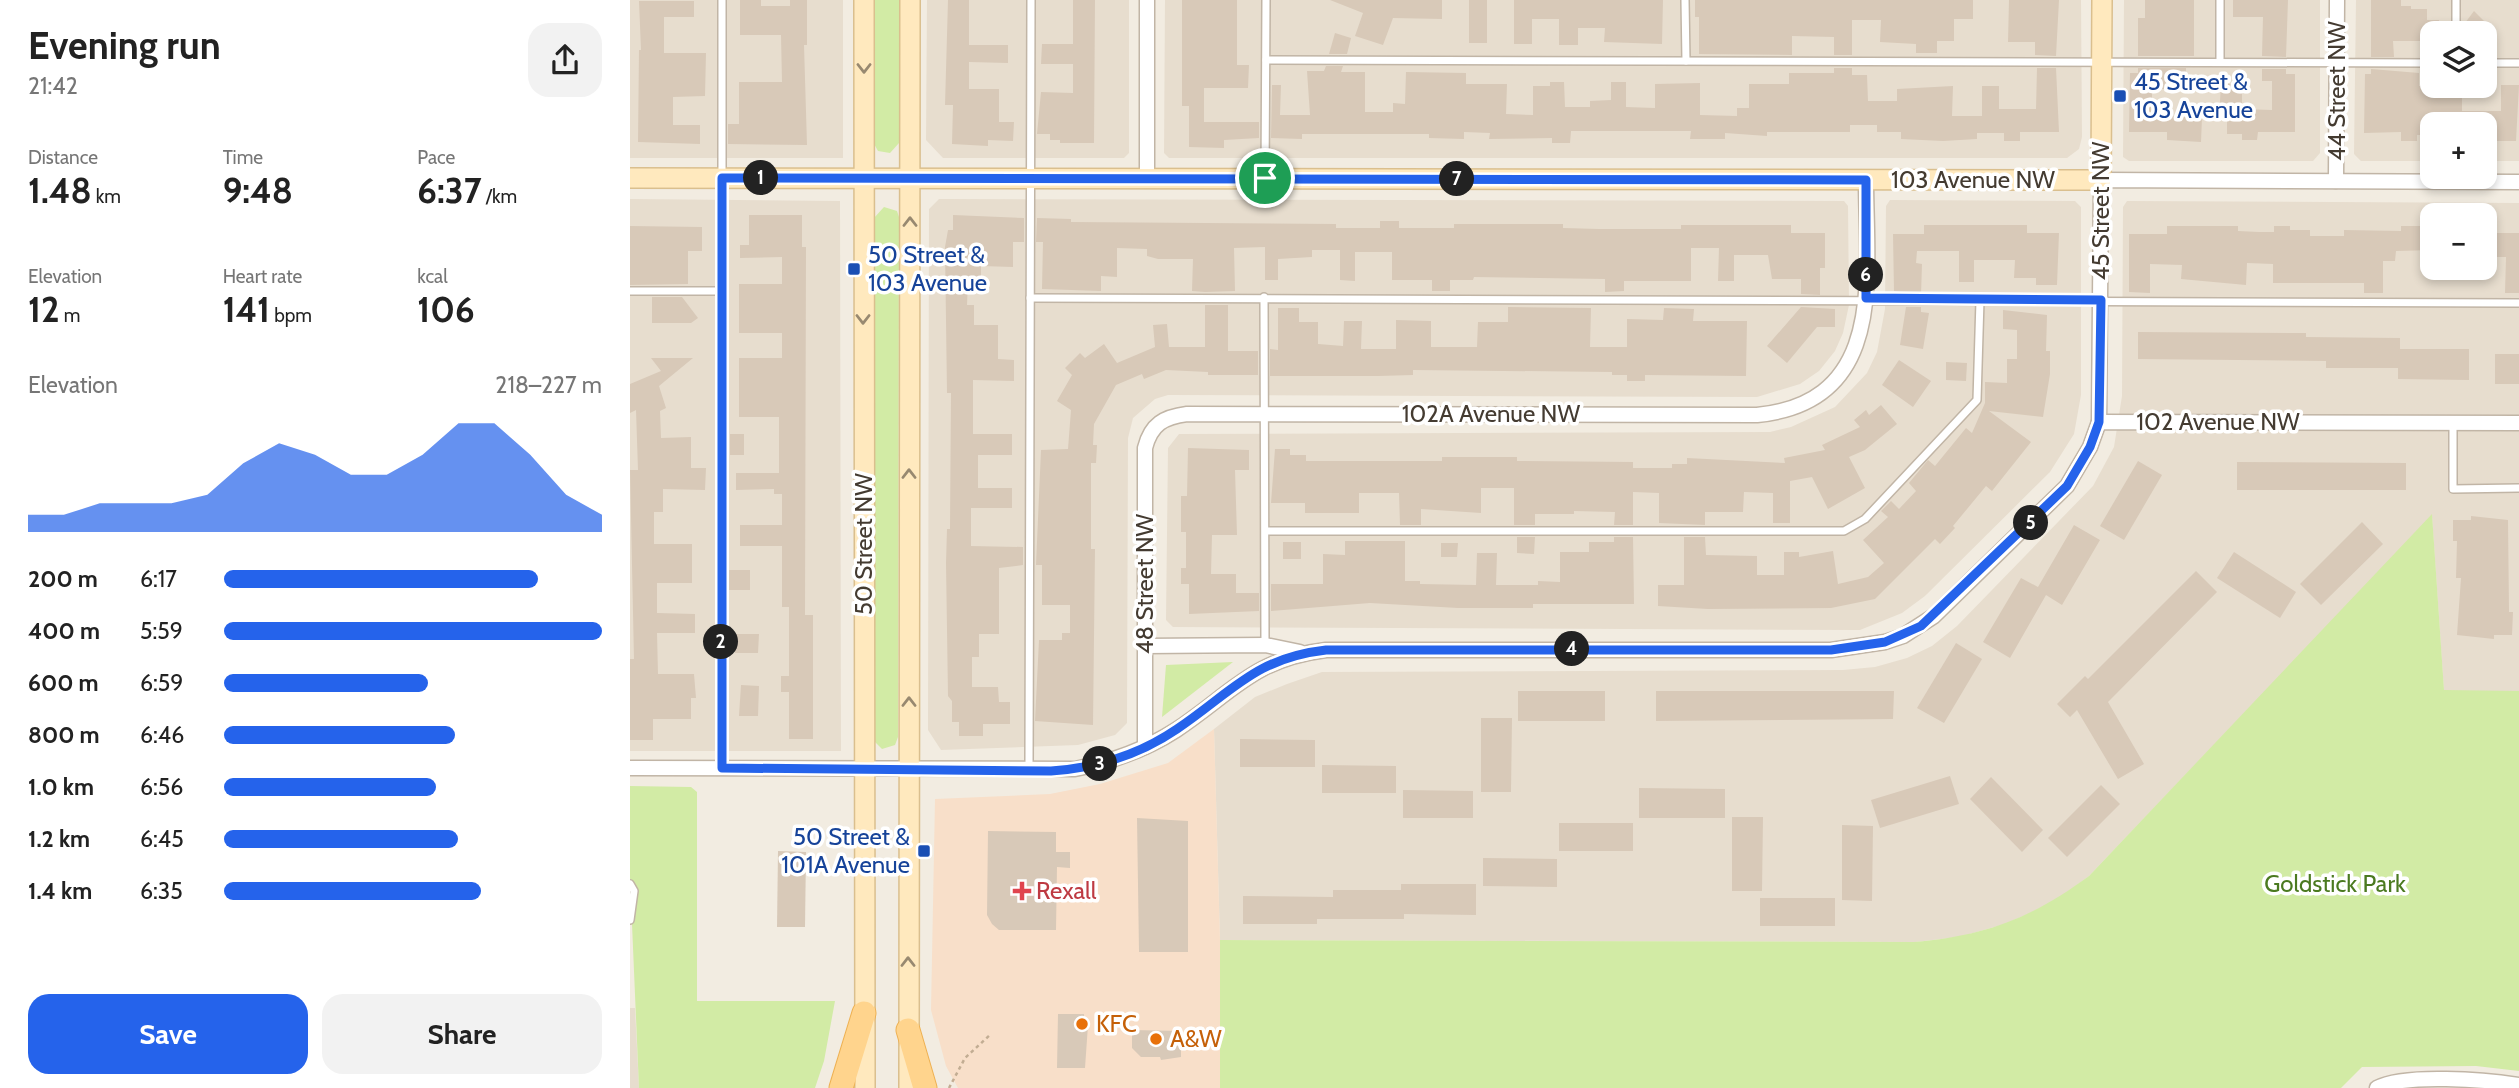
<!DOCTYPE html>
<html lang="en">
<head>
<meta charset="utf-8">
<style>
	body { margin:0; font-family:Cabin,sans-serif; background:#f2f2f2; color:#222; height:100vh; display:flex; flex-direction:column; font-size:26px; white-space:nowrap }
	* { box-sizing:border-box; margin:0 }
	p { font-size:23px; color:#767676 }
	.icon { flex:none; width:38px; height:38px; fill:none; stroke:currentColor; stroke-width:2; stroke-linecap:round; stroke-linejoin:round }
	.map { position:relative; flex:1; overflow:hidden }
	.panel { display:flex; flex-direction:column; background:#fff; width:630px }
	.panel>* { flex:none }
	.tools { position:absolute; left:1790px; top:21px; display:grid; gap:14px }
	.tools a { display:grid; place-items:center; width:77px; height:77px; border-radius:14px; background:#fff; box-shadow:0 4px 10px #0003; font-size:35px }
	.pin { position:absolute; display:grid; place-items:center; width:60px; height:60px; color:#fff; margin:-30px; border:4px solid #fff; border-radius:50%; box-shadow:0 2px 7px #0007 }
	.km { position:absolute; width:35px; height:35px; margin:-18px; border-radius:50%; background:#222; color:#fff; font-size:19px; line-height:35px; text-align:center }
	.round { display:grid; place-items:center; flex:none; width:74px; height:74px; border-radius:21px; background:#f2f2f2 }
	.summary { display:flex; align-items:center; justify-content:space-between; height:119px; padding:0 28px }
	h1 { font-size:38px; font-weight:700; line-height:52px }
	.metrics { display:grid; grid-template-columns:repeat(3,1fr); gap:10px; height:119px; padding:7px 28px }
	.metrics div { display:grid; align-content:center }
	.metrics b { font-size:35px; font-weight:700 }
	.metrics small { font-size:19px; font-weight:400 }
	.metrics p { font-size:19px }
	.chart { height:196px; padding:14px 28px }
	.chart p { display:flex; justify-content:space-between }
	.chart svg { width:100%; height:126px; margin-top:7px; fill:#2563eb; opacity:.7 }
	.button { display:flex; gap:14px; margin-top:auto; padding:14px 28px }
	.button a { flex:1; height:80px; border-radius:21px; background:#2563eb; color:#fff; font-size:28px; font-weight:700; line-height:80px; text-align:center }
	.button a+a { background:#f2f2f2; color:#222 }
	ul { padding:0 28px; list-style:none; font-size:23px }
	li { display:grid; grid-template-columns:112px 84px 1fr; align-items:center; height:52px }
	li i { height:18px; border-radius:9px; background:#2563eb }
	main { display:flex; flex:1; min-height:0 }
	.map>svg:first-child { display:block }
</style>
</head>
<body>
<main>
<section class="panel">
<div class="summary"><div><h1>Evening run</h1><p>21:42</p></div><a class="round"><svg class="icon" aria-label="share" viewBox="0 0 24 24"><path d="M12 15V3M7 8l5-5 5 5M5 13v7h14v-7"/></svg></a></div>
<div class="metrics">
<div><p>Distance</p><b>1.48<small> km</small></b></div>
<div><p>Time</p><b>9:48</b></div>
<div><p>Pace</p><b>6:37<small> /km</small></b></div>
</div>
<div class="metrics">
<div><p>Elevation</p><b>12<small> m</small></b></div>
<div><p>Heart rate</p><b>141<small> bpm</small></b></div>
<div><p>kcal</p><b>106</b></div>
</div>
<div class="chart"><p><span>Elevation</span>218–227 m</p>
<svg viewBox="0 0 160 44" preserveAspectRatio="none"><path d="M0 44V38L10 38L20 34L30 34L40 34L50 31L60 20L70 13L80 17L90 24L100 24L110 17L120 6L130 6L140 17L150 31L160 38V44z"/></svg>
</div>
<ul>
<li><b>200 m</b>6:17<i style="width:83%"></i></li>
<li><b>400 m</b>5:59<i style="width:100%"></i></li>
<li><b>600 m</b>6:59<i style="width:54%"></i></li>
<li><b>800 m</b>6:46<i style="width:61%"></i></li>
<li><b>1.0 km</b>6:56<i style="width:56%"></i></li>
<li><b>1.2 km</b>6:45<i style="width:62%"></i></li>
<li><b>1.4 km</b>6:35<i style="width:68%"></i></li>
</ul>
<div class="button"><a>Save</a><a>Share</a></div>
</section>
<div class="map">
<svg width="1889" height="1088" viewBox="0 0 1889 1088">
	<rect width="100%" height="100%" fill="#f2ece1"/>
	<g fill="#e7ddce" fill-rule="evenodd">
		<rect x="0" y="0" width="213" height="158"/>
		<path d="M297,0H499V153L494,158H313L296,140Z"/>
		<path d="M535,0H1451L1452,137L1449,149L1437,158H539L534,153Z"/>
		<path d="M1494,0H1690V153L1683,161H1499L1493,157Z"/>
		<path d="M1726,0H1889V161H1855V124H1802V161H1731L1724,154ZM1802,33H1855V86H1802Z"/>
		<path d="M0,199L210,201L211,751H0Z"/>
		<path d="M309,199L1214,201L1218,206L1219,305L1213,333L1205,351L1189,371L1170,384L1127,397L538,395L525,399L503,418L498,438L497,723L485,735L448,745L311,750L298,730L299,209Z"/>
		<path d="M1260,200L1445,201L1451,207V395L1444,434L1420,472L1295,596L1272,613L1230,630L543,627L536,620L538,448L549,434L1140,432L1161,427L1205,407L1237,373L1247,352L1255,309L1256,206Z"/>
		<path d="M1497,201L1889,203V691H1814L1802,516L1459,876L1423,903L1375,924L1329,937L1285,942L590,940L584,729L625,697L657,684L692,672L1213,670L1245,667L1277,658L1302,646L1327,626L1463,486L1484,447L1492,396L1493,207ZM1802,215H1855V268H1802Z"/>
		<path d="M0,1008H5L9,1088H0Z"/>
	</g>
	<path fill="#f8dfc9" d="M584,729L590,940V1088H328L316,1066L301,1010L305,799L420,794L470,784L538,763Z"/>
	<g fill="#d2eba5">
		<path d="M244,0H269V143L260,153L248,151L243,142Z"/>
		<path d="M254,207L267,211L269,217L268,737L265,745L252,749L243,740L244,218Z"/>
		<path d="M1802,514L1814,690L1889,691V1071L1846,1066L1732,1067L1711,1088H590V940L1284,942C1355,936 1402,918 1459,876Z"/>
		<path d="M603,662L532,717L536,665Z"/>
		<path d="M0,786L61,787L67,792V1001H205L194,1061L185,1088H9L0,877Z"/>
	</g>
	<g fill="#d8c9b8">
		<path d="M110,0H131V6H160V0H177V45H174L177,145L98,144V124H109V82H152L151,35H110Z"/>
		<path d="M318,0H339V45H378V63L339,62V89H369V122H384L383,141L358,140V146L322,144L323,105H315Z"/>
		<path d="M443,0H465L464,143H430V140H420V134H407L411,92L443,93V64H411L412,44H443Z"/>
		<path d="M552,0H607V65H619L618,88H574V122H629V138L594,140V148L559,147V106H552Z"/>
		<path d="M700,0H812V19L763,18L753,45L725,36L733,13Z"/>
		<rect x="839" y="0" width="18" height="43"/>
		<path d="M884,0H1033L1032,44L974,42L975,28H948V45H929V19H902V44H884Z"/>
		<path d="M1065,0H1343V19H1324V41H1307V53H1286V44L1250,42L1251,20H1222V55H1204V37L1162,36V55L1069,54V17H1065Z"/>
		<path d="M1379,0H1429L1426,56L1405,55V42H1378Z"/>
		<path d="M1515,0H1564V56H1508V18H1515Z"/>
		<path d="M1603,0H1658L1656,57L1632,56L1633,17H1603Z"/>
		<path d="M1741,0H1771V6H1781V9H1797V20H1809L1808,33H1802V41H1763L1764,57H1741Z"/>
		<path d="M9,1H64V17H34V53H76L75,96L43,97V125H70V144L8,142L9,50H11Z"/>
		<path d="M1844,11L1860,27L1853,33H1839L1832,27Z"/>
		<path d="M705,33L721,38L717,54H699Z"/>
		<path d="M696,66H713L711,72H735V112H763V103L775,104L776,72L836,73V84H877L876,114L903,115V86H920V82H934L935,107H960V101L981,100V82H996V107L1025,108V84L1070,83V115L1107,116V108H1119V84H1159V73H1204V68H1222V75H1237L1238,101H1267V89L1323,86L1322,116H1352V86H1369V109H1406L1407,68H1426L1429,132H1390V141H1374V133H1347V139L1313,141L1271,139V132H1247V125H1220V132H1137V136L1095,133V139H1060L1061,131H941L940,143H922V138L859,139L860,133L834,132V139L799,138V134H672V139L641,138L642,85H651L650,115H680L677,71H694Z"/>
		<path d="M1508,68H1556V89H1522V116L1572,117L1571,142L1537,140V132H1499L1500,73H1508Z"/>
		<path d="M1632,69H1656V74H1665V132H1628L1627,140H1612V134H1597V118H1589L1591,84H1612V109L1642,110V81H1632Z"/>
		<path d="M1741,69L1789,73V86H1832V111H1871V85H1889L1886,141H1855V124H1802V135H1787V141H1771V132L1734,133L1735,74H1741Z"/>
		<path d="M119,215H172V247H176L175,615H183V739H159V692H151V676H159V607H152V546H110V525H152V494H144V489L106,490V473H149V417H109V358H152V333H109V284H152V257L110,258V245H119Z"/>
		<path d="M323,215L394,218V242H383V267L351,266V279L338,280L337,305H344V325H368V359L384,360V381L343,380V434H382V455H348V488H382V508H341V546L393,547V565L369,568V634H349V657H342V687H368L369,702H380V724H353V736H329V722H322V701L318,696L316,563L317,529H320L321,393H317L315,247L318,230H323Z"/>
		<path d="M407,218L441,219V222L706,224V228H750V221H769V228H824V224H933V228L969,229H1051V225H1161V233H1195V268H1190V295L1171,294V279H1142L1138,255H1104V281H1088L1089,248H1061V281H994V291L975,292V279L844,277L843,280H820V291H802V280H762V252H725V281L710,280V250H682V257L648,259V280H635V247L604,248L605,291L575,292L562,291L563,259H528L517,256V249L487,248V277L471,276V291L412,289L413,242H406Z"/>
		<path d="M1294,225H1397V233H1429L1427,285H1406V278H1384L1385,260H1344V282H1329V251H1287L1286,263L1292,264L1291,295L1264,291L1263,234H1294Z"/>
		<path d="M0,226L72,227V251H58V284L0,285Z"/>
		<path d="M1537,226H1608V231L1629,232H1644V226H1660V230H1680V236H1714V230L1771,231V226H1802V250L1766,251L1765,261H1753V293H1734V283H1643V264L1617,263L1616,285L1551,279L1552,265L1520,264V293L1499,292V234H1537Z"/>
		<path d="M1863,233H1889V293H1875L1876,257H1863Z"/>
		<path d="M22,297H52L68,318L61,323H22Z"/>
		<path d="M575,305H598V351H628V375H578V372L536,370L514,379L512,374L486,385L464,424L463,445H467L466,463H461V549H465L463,725L405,721L409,640H432V633H440V605H412V565H406L411,450L438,449L441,410L427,401L442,375L435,368L450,353L455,358L474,344L487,363L525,347L523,325L537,324L539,347H575Z"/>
		<path d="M878,307L961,308L960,347H997V319L1033,320L1034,308L1064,309L1063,321H1117L1116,376L1015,375V381H997V375H982V372L783,370V375L748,376H640V349L648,350V308H669V322H688V344L713,346L714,321H732L731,349H766V320L801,321V347H847L848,322H878Z"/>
		<path d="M1171,307L1205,309V327H1187L1157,363L1137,346Z"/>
		<path d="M1276,307H1291V312L1299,313L1293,349L1270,345Z"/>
		<path d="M1373,310L1417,315L1416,351H1420V374L1413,417L1359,411L1401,442L1362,491L1356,486L1323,526L1325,528L1310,544L1305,539L1245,599L1201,608L1078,609L1028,606V585H1054V537H1075L1076,555L1127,556V575H1154V552H1169V557L1203,551L1208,584L1238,577L1254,563L1233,540L1258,517L1251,511L1261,501L1269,509L1286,491L1279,483L1298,460L1305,466L1336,428L1342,433L1355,403V382L1377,383V359H1387V330L1373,329Z"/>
		<path d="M1508,332L1676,333V337L1770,338V349H1839V380L1768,379V368H1696V361L1508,359Z"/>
		<rect x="1865" y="354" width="24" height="30"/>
		<path d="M21,358H63L29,386L36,408L30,411L31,438L61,437V468H76L75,490L33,489V512H24V544H62V583H27V613L65,614V633H27L28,674H64L66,698H61V719H23V740H0V659H4L0,470H8L6,410L0,413V384L31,371Z"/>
		<path d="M1269,360L1301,381L1283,407L1252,385Z"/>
		<path d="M1316,362L1337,363L1336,381L1316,380Z"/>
		<path d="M1251,405L1267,424L1235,450L1219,457L1235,488L1198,509L1182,477L1160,481V523H1143V493L1114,492L1113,512H1075V525L1029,523V493L1003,492V525H984L985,512L944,511V514H905V525H884V488H851V513L791,509V525H770L769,493H729V513H675V503H641L645,449H660V455H676V461H812V457H887V461L1003,462V468H1042V464H1057V458L1155,463L1154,458L1195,450L1192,445L1230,427L1224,420L1236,410L1239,415Z"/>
		<rect x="100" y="434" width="14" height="21"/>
		<path d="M558,448L619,450V470H605L607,535H582L581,574H606V593H629V611L559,614V584H551V568H556V532H551V496H557Z"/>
		<path d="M1508,461L1532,475L1494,540L1470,526Z"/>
		<path d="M1607,462L1776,463V490H1607Z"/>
		<path d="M1841,516L1878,520L1879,612H1883L1882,635H1864V639L1827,635L1831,578H1826L1827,541H1823V520H1841Z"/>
		<path d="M1732,522L1753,544L1691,605L1670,584Z"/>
		<path d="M1444,525L1470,540L1432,605L1416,595L1380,658L1353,642L1391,578L1408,587Z"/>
		<path d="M887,537H905L904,554L887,553Z"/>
		<path d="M984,537H1003L1004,604H903V608H828L740,603L641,611V584H693V554L715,555V541H775V581H790V584L846,585L847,553H867L866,585H908V581L930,582V552H959V542H984Z"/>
		<rect x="653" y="542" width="18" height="17"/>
		<path d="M811,543H828L827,557H811Z"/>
		<path d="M1604,552L1666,592L1650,618L1587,578Z"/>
		<rect x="98" y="570" width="22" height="20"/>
		<path d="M1566,571L1587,592L1478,702L1514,764L1488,779L1447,710L1440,717L1427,704L1455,676L1458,679Z"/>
		<path d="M105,634H129L128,653H105Z"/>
		<path d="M1326,643L1352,659L1314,723L1287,708Z"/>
		<path d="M111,685L129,686L128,716H109Z"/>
		<rect x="888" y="691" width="87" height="30"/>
		<path d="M1026,691H1264L1263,719L1026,721Z"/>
		<path d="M851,718H882L881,792H851Z"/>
		<path d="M610,739L685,740V767H610Z"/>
		<path d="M692,765L766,766V793H692Z"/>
		<path d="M1320,776L1329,804L1250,828L1241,800Z"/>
		<path d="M1361,777L1413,830L1392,852L1340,799Z"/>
		<path d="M1471,785L1490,804L1437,857L1418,838Z"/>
		<path d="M1009,788L1095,789V818H1009Z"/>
		<path d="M773,790L843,791V818H773Z"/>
		<path d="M1102,817H1133L1132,891H1102Z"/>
		<path d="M507,818L558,821V952H509Z"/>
		<rect x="929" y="823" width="74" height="28"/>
		<path d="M1212,825L1243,826L1242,901L1212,900Z"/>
		<path d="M358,831L426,832V852H440V868L427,867L426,930H369L362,924L357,915Z"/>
		<path d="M148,851L176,852L175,927H147Z"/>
		<path d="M853,858L927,859V887L853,886Z"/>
		<path d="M771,884H846V915L774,914V919H687V924H613V896L703,897V890H771Z"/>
		<rect x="1130" y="898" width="75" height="28"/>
		<path d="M428,1014H454V1025H458L455,1068H427Z"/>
		<path d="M502,1030L551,1031V1057L531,1060L530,1057H511L502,1048Z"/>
	</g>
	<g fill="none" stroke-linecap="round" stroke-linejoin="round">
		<g stroke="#c1b5a6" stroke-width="10">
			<g id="lane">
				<path d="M1055,0L1056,61"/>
				<path d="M1590,0V62"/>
				<path d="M1826,33V0"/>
				<path d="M636,60L1802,63"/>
				<path d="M1855,63H1889"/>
				<path d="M635,178L636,0"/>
				<path d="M0,291H91"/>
				<path d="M634,297L635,645"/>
				<path d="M400,298L1889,303"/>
				<path d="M1823,423V489L1889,488"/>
				<path d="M636,531H1214L1235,519L1347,400L1350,300"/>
				<path d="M92,768V0"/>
				<path d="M399,769L401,0"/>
				<path d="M0,884L4,891L0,920"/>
			</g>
		</g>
		<g stroke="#c1b5a6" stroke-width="17">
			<g id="street">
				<path d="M517,178V0"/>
				<path d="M1706,181L1707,0"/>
				<path d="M1469,422L1471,180L1889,182"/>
				<path d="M515,646L635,645L670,652"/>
				<path d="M515,747V448C521,424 534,417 557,414L1127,415C1258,402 1236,276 1236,180"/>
				<path d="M0,768L445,769C481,762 515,750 546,730C602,693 623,659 696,650H1201L1255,642L1273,636L1304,616L1437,486L1460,447L1469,422L1889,423"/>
				<path d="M1747,1088C1775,1073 1856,1080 1889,1085"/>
			</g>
		</g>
		<g stroke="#dabf8e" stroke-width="22">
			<g id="secondary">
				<path d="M234,0L235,1088"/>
				<path d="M0,178L1471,180L1472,0"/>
				<path d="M279,1088L280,0"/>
			</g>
		</g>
		<g stroke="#eeb153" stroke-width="25">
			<g id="primary">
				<path d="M278,1030L295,1088"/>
				<path d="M211,1088L234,1013"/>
			</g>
		</g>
		<path stroke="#c2ad93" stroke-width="2.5" stroke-dasharray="3.5 3.5" stroke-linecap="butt" d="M319,1088L335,1058L361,1034"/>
		<use href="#lane" stroke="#fff" stroke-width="7"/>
		<use href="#street" stroke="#fff" stroke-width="14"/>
		<use href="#secondary" stroke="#ffe9be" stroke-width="19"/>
		<use href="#primary" stroke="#ffd48d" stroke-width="23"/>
	</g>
	<defs><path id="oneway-chevron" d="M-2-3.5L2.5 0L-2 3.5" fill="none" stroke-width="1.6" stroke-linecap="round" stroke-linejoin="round" transform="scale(1.75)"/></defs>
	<g stroke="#988970">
		<use href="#oneway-chevron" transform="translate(234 68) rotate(90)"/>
		<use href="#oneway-chevron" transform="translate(280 222) rotate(-90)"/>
		<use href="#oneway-chevron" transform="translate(233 319) rotate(90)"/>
		<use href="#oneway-chevron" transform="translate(279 474) rotate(-90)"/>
		<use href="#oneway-chevron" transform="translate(279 702) rotate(-90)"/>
		<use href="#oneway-chevron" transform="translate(278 962) rotate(-90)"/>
	</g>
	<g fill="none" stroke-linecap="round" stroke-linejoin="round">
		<g stroke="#fff" stroke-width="14">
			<path id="route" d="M92,178L1236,180V298L1471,300L1469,422L1460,447L1437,486L1291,626L1255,642L1201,650H696C625,658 602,692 547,729C509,755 466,768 421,771L92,768Z"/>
		</g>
		<use href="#route" stroke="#2563eb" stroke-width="9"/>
	</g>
	<g fill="#1a4fb4" stroke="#fff" stroke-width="2.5">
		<rect x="1483" y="89" width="14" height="14" rx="3.5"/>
		<rect x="217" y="262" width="14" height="14" rx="3.5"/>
		<rect x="287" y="844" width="14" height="14" rx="3.5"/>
	</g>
	<path fill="#e0444e" stroke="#fff" stroke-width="2.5" d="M388.5 880.5h7v7h7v7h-7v7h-7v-7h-7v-7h7z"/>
	<g fill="#e8710a" stroke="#fff" stroke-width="2.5">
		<circle cx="452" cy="1024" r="7"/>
		<circle cx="526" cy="1039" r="7"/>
	</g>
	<g text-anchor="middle" stroke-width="7" stroke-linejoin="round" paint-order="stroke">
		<g font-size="24" fill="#164399" stroke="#fff" text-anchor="start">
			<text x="1504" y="90">45 Street &amp;<tspan x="1504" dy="28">103 Avenue</tspan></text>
			<text x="238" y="263">50 Street &amp;<tspan x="238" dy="28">103 Avenue</tspan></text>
			<text x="280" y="845" text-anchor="end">50 Street &amp;<tspan x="280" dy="28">101A Avenue</tspan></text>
		</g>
		<g font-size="24" fill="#443b31" stroke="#fff">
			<text transform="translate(1707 91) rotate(-90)" y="8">44 Street NW</text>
			<text x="1343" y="188">103 Avenue NW</text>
			<text transform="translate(1471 211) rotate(-90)" y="8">45 Street NW</text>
			<text x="861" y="422">102A Avenue NW</text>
			<text x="1588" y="430">102 Avenue NW</text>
			<text transform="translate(234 544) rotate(-90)" y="8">50 Street NW</text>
			<text transform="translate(515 584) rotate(-90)" y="8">48 Street NW</text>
		</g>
		<g font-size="24" fill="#4b7a20" stroke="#fff">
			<text x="1705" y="892">Goldstick Park</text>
		</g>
		<g font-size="24" fill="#be3a42" stroke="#fff" text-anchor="start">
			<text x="406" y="899">Rexall</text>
		</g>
		<g font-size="24" fill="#c56008" stroke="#fff" text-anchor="start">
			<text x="466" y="1032">KFC</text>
			<text x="540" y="1047">A&amp;W</text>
		</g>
	</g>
</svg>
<div class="tools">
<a><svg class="icon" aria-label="layers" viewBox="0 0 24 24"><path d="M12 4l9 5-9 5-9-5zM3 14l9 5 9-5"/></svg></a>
<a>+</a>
<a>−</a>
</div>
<div class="pin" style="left:635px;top:178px;background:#1e9e55"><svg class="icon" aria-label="arrive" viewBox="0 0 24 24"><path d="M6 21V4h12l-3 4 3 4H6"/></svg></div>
<b class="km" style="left:131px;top:178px">1</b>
<b class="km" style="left:91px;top:642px">2</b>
<b class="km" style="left:470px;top:764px">3</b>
<b class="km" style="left:942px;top:649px">4</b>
<b class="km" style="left:1401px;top:523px">5</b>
<b class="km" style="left:1236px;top:275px">6</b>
<b class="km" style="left:827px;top:179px">7</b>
</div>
</main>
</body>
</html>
